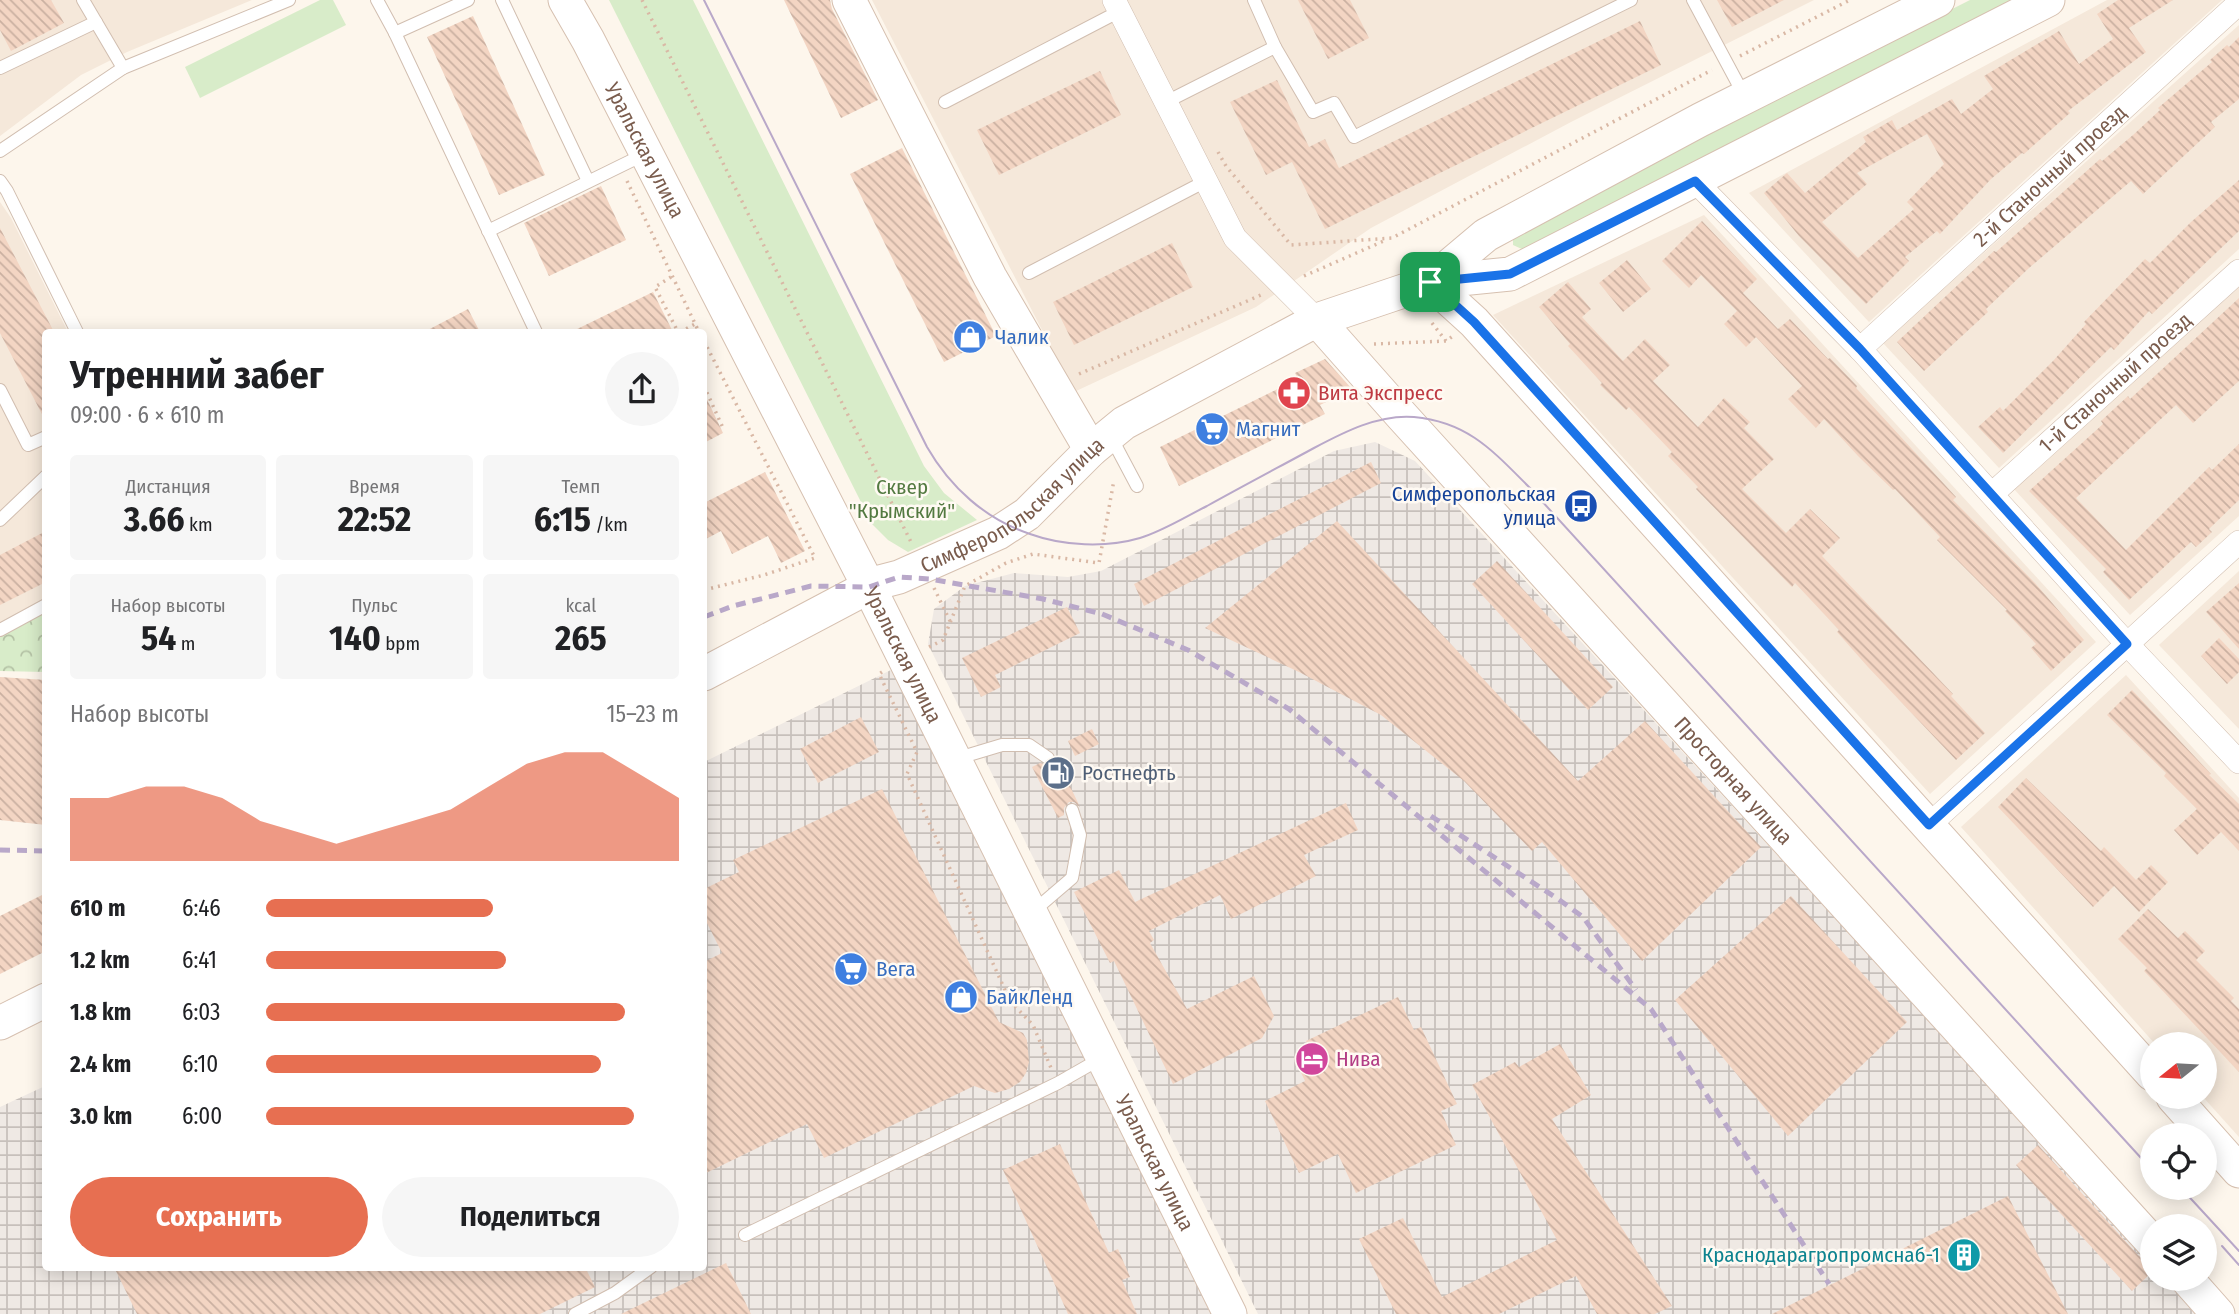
<!DOCTYPE html>
<html lang="ru">
<head>
<meta charset="utf-8">
<style>
	body { margin:0; font-family:"Fira Sans Condensed",sans-serif; background:#f6f6f6; color:#202124; height:100vh; display:flex; flex-direction:column; font-size:26px; white-space:nowrap }
	* { box-sizing:border-box; margin:0 }
	p { font-size:23px; color:#757577 }
	.icon { flex:none; width:38px; height:38px; fill:none; stroke:currentColor; stroke-width:2; stroke-linecap:round; stroke-linejoin:round }
	.map { position:relative; flex:1; overflow:hidden }
	.details { position:absolute; left:42px; top:329px; width:665px; height:942px; display:flex; flex-direction:column; background:#fff; border-radius:7px; box-shadow:0 4px 18px #0003 }
	.details>* { flex:none }
	.needle { width:46px; rotate:252deg }
	.tools { position:absolute; left:2140px; top:1032px; display:grid; gap:14px }
	.tools a { display:grid; place-items:center; width:77px; height:77px; border-radius:50%; background:#fff; box-shadow:0 4px 18px #0003; font-size:35px }
	.pin { position:absolute; display:grid; place-items:center; width:60px; height:60px; color:#fff; margin:-30px; border-radius:14px; box-shadow:0 4px 10px #0006 }
	.round { display:grid; place-items:center; flex:none; width:74px; height:74px; border-radius:37px; background:#f6f6f6 }
	.head { display:flex; align-items:center; justify-content:space-between; height:119px; padding:0 28px }
	h1 { font-size:38px; font-weight:700; line-height:52px }
	.metrics { display:grid; grid-template-columns:repeat(3,1fr); gap:10px; height:119px; padding:7px 28px }
	.metrics div { display:grid; align-content:center; border-radius:7px; background:#f6f6f6; text-align:center }
	.metrics b { font-size:35px; font-weight:700 }
	.metrics small { font-size:19px; font-weight:400 }
	.metrics p { font-size:19px }
	.chart { height:196px; padding:14px 28px }
	.chart p { display:flex; justify-content:space-between }
	.chart svg { width:100%; height:126px; margin-top:7px; fill:#e76f51; opacity:.7 }
	.button { display:flex; gap:14px; margin-top:auto; padding:14px 28px }
	.button a { flex:1; height:80px; border-radius:42px; background:#e76f51; color:#fff; font-size:28px; font-weight:700; line-height:80px; text-align:center }
	.button a+a { background:#f6f6f6; color:#202124 }
	ul { padding:0 28px; list-style:none; font-size:23px }
	li { display:grid; grid-template-columns:112px 84px 1fr; align-items:center; height:52px }
	li i { height:18px; border-radius:9px; background:#e76f51 }
	.map>svg:first-child { display:block }
</style>
</head>
<body>
<div class="map">
<svg width="2239" height="1314" viewBox="0 0 2239 1314">
	<defs>
		<pattern id="industrial-grid" width="8" height="8" patternUnits="userSpaceOnUse" patternTransform="scale(1.75)"><rect width="8" height="8" fill="#efe9e4"/><path d="M0 4h8M4 0v8" fill="none" stroke="#c7c0bb"/></pattern>
		<pattern id="forest-crowns" width="20" height="18" patternUnits="userSpaceOnUse" patternTransform="scale(1.75)"><rect width="20" height="18" fill="#d8ecc9"/><path d="M2 6a3 3 0 1 1 6 0M12 15a3 3 0 1 1 6 0" fill="none" stroke="#b4c2a5"/></pattern>
		<pattern id="building-back-hatch" width="6" height="6" patternUnits="userSpaceOnUse" patternTransform="scale(1.75)"><rect width="6" height="6" fill="#f3d5c3"/><path d="M-1 5l2 2M0 0l6 6M5-1l2 2" fill="none" stroke="#cab0a1"/></pattern>
	</defs>
	<rect width="100%" height="100%" fill="#fdf6ec"/>
	<g fill="#f5e8da">
		<path d="M0,0H252L127,52L81,75L0,136Z"/>
		<path d="M872,0H1814L1571,122L1371,228L1256,307L1074,392Z"/>
		<path d="M2107,0H2222L1869,322L1749,193Z"/>
		<path d="M2239,25V249L1999,468L1883,343Z"/>
		<path d="M0,202L11,218L68,332H46L45,599L0,624Z"/>
		<path d="M1704,215L2096,642L1930,794L1493,315Z"/>
		<path d="M2239,287V516L2130,615L2013,488Z"/>
		<path d="M2239,571V729L2159,645Z"/>
		<path d="M2126,675L2239,798V1137L2203,1097H2205V1045H2156L1961,827Z"/>
	</g>
	<g fill="url(#industrial-grid)">
		<path d="M1375,442L1415,461L2152,1263V1279H2167L2199,1314H1258L928,644L934,609L965,586L1014,573L1068,577L1101,571L1334,451Z"/>
		<path d="M899,666L1215,1314H0V1107L45,1086L46,1267H704V762Z"/>
	</g>
	<g fill="#d8ecc9">
		<path d="M320,0H333L346,25L200,98L185,67Z"/>
		<path d="M609,0H693L924,466L944,493L977,520L908,552L888,540L872,524Z"/>
		<path d="M1970,0H2016L1524,250L1513,245V232Z"/>
	</g>
	<path fill="url(#forest-crowns)" d="M45,610V672L0,671V634Z"/>
	<g fill="url(#building-back-hatch)" fill-rule="evenodd">
		<path d="M0,0H51L64,23L11,51L0,30Z"/>
		<path d="M784,0H830L832,9L878,100L841,118Z"/>
		<path d="M1298,0H1350L1369,38L1328,59Z"/>
		<path d="M1717,0H1784L1732,27Z"/>
		<path d="M2118,0H2173L2129,28L2146,52L2068,111L2070,113L2024,154L2022,153L1991,179L1940,234L1937,231L1905,257L1909,261L1866,304L1799,236L1764,193L1787,173L1805,193L1866,142L1863,137L1892,120L1897,130L1952,99L1961,114L1993,89L1984,76L2059,31L2079,64L2113,39L2097,14ZM1927,134L1944,164L1907,202L1914,209L1858,258L1822,222L1867,184L1857,173Z"/>
		<path d="M473,16L545,175L499,195L427,37Z"/>
		<path d="M1640,21L1661,65L1325,229L1292,162L1266,175L1230,102L1277,80L1309,147L1325,139L1339,168Z"/>
		<path d="M2239,37V99L2211,122L2215,127L2143,194L2131,181L2029,268L1986,309L1988,312L1924,371L1897,342L1994,251L1996,252L2100,159L2102,161L2133,135L2160,110L2158,108L2212,62L2210,60L2227,45L2229,47Z"/>
		<path d="M1100,71L1121,115L999,175L977,130Z"/>
		<path d="M902,148L996,336L944,362L850,174Z"/>
		<path d="M2239,180V231L2152,314L2149,311L2114,350L2111,347L2003,453L1978,427L2000,407L2003,411L2053,361L2086,324L2084,322L2145,259L2150,263L2191,222Z"/>
		<path d="M601,186L626,240L549,276L524,223Z"/>
		<path d="M1702,221L1757,279L1743,293L1778,329L1790,319L1828,359L1830,358L1857,386L1856,388L1956,497L1953,500L2035,583L2084,640L2051,671L2031,648L2036,644L2005,611L2007,610L1937,540L1940,537L1895,489L1893,490L1858,456L1824,419L1816,428L1788,399L1802,386L1756,337L1746,347L1724,324L1737,311L1701,275L1689,288L1662,261Z"/>
		<path d="M0,228L54,332H46V422L0,333Z"/>
		<path d="M1172,243L1193,287L1074,345L1053,302Z"/>
		<path d="M1627,260L1651,289L1623,312L1599,283Z"/>
		<path d="M1568,282L1591,309L1582,317L1623,361L1645,339L1670,365L1653,381L1698,427L1724,398L1750,422L1744,428L1774,459L1742,489L1786,533L1810,509L1840,538L1822,556L1953,694L1951,696L1985,733L1956,760L1868,667L1837,632L1839,630L1795,583L1792,587L1696,489L1698,487L1668,456L1672,452L1629,407L1626,410L1600,385L1602,383L1568,346L1570,344L1539,307Z"/>
		<path d="M653,292L673,332H571Z"/>
		<path d="M2239,298V381L2193,423L2176,405L2076,498L2126,550L2209,467L2212,470L2239,444V500L2209,529L2212,532L2196,547L2191,542L2129,600L2103,572L2106,569L2029,491L2103,424L2101,421L2128,396L2130,399Z"/>
		<path d="M468,309L480,332H424Z"/>
		<path d="M1325,359L1352,389L1320,405L1325,414L1179,486L1160,447L1298,379L1295,373Z"/>
		<path d="M704,393L723,433L704,443Z"/>
		<path d="M1371,462L1381,483L1144,606L1134,584Z"/>
		<path d="M765,472L805,551L781,563L768,536L732,554L721,531L704,540V503Z"/>
		<path d="M1337,521L1578,781L1645,721L1761,847L1642,961L1542,842L1532,851L1464,781L1381,715L1299,672L1205,628Z"/>
		<path d="M46,531V582L0,605V555Z"/>
		<path d="M1497,561L1613,687L1588,710L1472,584Z"/>
		<path d="M2239,583V649L2206,612Z"/>
		<path d="M1067,607L1080,633L995,675L1001,687L981,697L962,658Z"/>
		<path d="M2219,638L2239,659V672L2227,684L2201,656Z"/>
		<path d="M0,677L46,680V825L0,820Z"/>
		<path d="M2132,690L2211,774L2209,775L2239,804V851L2221,832L2197,855L2174,830L2197,809L2164,776L2166,773L2107,715Z"/>
		<path d="M861,717L879,752L818,783L800,749Z"/>
		<path d="M1092,729L1099,744L1075,756L1068,741Z"/>
		<path d="M1057,759L1080,807L1074,802H1069L1064,808V815L1058,818L1032,767L1040,763L1051,766Z"/>
		<path d="M2026,778L2101,851L2104,847L2136,880L2151,865L2168,882L2139,912L2114,886L2093,907L1998,807Z"/>
		<path d="M882,789L999,1022L1023,1033L1027,1040L1029,1062L1026,1073L1020,1082L1009,1089L995,1093L974,1086L824,1158L807,1124L704,1174V962L722,953L704,917V889L739,872L733,860Z"/>
		<path d="M1346,803L1358,830L1304,855L1316,876L1231,919L1220,895L1149,931L1154,940L1150,943L1187,1009L1254,976L1274,1016L1262,1038L1173,1084L1114,961L1110,963L1074,892L1119,870L1135,902Z"/>
		<path d="M46,893V951L0,974V916Z"/>
		<path d="M1791,896L1907,1022L1788,1136L1675,1000Z"/>
		<path d="M2148,909L2178,938L2185,931L2205,951L2196,960L2234,998L2231,1001L2239,1009V1072L2144,971L2147,968L2118,939Z"/>
		<path d="M1398,997L1414,1030L1421,1027L1457,1104L1441,1111L1456,1145L1356,1193L1338,1154L1299,1173L1265,1101L1305,1081L1294,1058L1311,1050L1306,1041Z"/>
		<path d="M1560,1044L1591,1095L1552,1119L1672,1306L1655,1314H1597L1576,1276L1499,1314H1396L1359,1239L1403,1218L1442,1297L1557,1240L1472,1085L1515,1062L1519,1067Z"/>
		<path d="M1060,1144L1109,1253L1118,1249L1130,1277L1122,1280L1137,1314H1068L1003,1170Z"/>
		<path d="M2038,1145L2138,1255L2152,1266V1272L2132,1291L2016,1165Z"/>
		<path d="M2008,1196L2068,1314H1772Z"/>
		<path d="M726,1263L751,1314H621Z"/>
		<path d="M114,1267H585L595,1287L540,1314H137Z"/>
	</g>
	<g fill="none" stroke-linecap="round" stroke-linejoin="round">
		<g stroke="#d1beb0" stroke-width="14">
			<g id="lane">
				<path d="M83,0L123,68"/>
				<path d="M377,0L395,33L536,332"/>
				<path d="M502,0L588,181"/>
				<path d="M1254,0L1275,47"/>
				<path d="M1693,0L1745,97"/>
				<path d="M395,33L468,0"/>
				<path d="M0,68L96,22"/>
				<path d="M945,102L1120,11"/>
				<path d="M1166,102L1275,47L1313,112L1334,103L1354,137L1631,0"/>
				<path d="M0,151L123,68L289,0"/>
				<path d="M0,181L7,191L77,332"/>
				<path d="M488,231L645,154"/>
				<path d="M1029,273L1206,181"/>
				<path d="M0,390L28,445L46,437"/>
				<path d="M1111,437L1137,486"/>
				<path d="M0,520L46,476"/>
				<path d="M0,630L46,605"/>
				<path d="M962,757L1002,745H1029L1048,758"/>
				<path d="M1037,908L1072,878L1080,835L1072,810"/>
				<path d="M745,1235L1058,1083L1100,1059"/>
				<path d="M575,1314L615,1293L651,1267"/>
			</g>
		</g>
		<g stroke="#d1beb0" stroke-width="24">
			<g id="street">
				<path d="M1114,0L1235,238L1317,320"/>
				<path d="M1695,181L1860,349L2127,644L2239,762"/>
				<path id="s1" d="M1860,349L2239,3"/>
				<path id="s2" d="M1992,494L2239,271"/>
				<path d="M1929,825L2239,542"/>
			</g>
		</g>
		<g stroke="#d6c0b0" stroke-width="35">
			<g id="secondary">
				<path id="s3" d="M565,0L588,40L869,587L1230,1314"/>
				<path d="M849,0L990,277L1091,450"/>
				<path d="M1430,282L1474,322L2152,1074"/>
				<path d="M1430,282L1486,235L1700,120L1938,0"/>
				<path id="s4" d="M1317,320L1402,416L2152,1242"/>
				<path id="s5" d="M704,674L876,583L899,577L998,533L1027,514L1091,450L1124,423L1317,320L1430,282L1510,274L2048,0"/>
				<path d="M0,1023L46,1000"/>
				<path d="M2173,1097L2239,1171"/>
				<path d="M2187,1279L2218,1314"/>
			</g>
		</g>
		<g stroke="#d9b8a5" stroke-width="3.5" stroke-dasharray="2 5" stroke-linecap="butt">
			<path d="M642,0L912,544"/>
			<path d="M1740,56L1850,0"/>
			<path d="M1218,152L1226,166L1291,245L1392,238L1712,70"/>
			<path d="M627,181L699,332"/>
			<path d="M1304,276L1386,240"/>
			<path d="M671,277L655,287L678,332"/>
			<path d="M1432,323L1446,341"/>
			<path d="M680,332L695,324"/>
			<path d="M704,341L815,558L764,575L704,590"/>
			<path d="M1374,344L1446,341L1453,336"/>
			<path d="M1079,374L1261,295"/>
			<path d="M704,386L723,428"/>
			<path d="M934,588L950,621"/>
			<path d="M929,647L943,640L965,586L1006,563L1033,554L1099,563L1114,480"/>
			<path d="M882,672L879,674L917,752L907,774L1010,1001L1033,1025L1051,1068"/>
		</g>
		<use href="#lane" stroke="#fff" stroke-width="12"/>
		<use href="#street" stroke="#fff" stroke-width="23"/>
		<use href="#secondary" stroke="#fff" stroke-width="33"/>
		<g stroke="#b9a8c9" stroke-width="2">
			<path d="M704,0L927,447C950,487 985,519 1030,534C1063,546 1106,548 1140,538C1163,531 1185,517 1207,506C1243,486 1279,467 1314,448C1344,432 1379,414 1414,417C1468,422 1493,451 1529,487L2152,1170"/>
			<path d="M2181,1188L2239,1251"/>
			<path d="M2222,1246L2239,1265"/>
		</g>
		<g stroke="#b9a8c9" stroke-width="5" stroke-dasharray="10 7" stroke-linecap="butt">
			<path d="M704,617L733,606L811,586L869,587L899,577L930,579L1043,599L1102,614L1188,650L1289,709L1651,1009L1829,1284"/>
			<path d="M1431,816L1558,899L1583,917L1636,990"/>
			<path d="M0,850L46,851"/>
		</g>
	</g>
	<g fill="none" stroke-linecap="round" stroke-linejoin="round">
		<g stroke="#fff" stroke-width="14">
			<path id="route" d="M1695,181L1860,349L2127,644L1929,825L1474,322L1430,282L1510,274Z"/>
		</g>
		<use href="#route" stroke="#1a73e8" stroke-width="9"/>
	</g>
	<defs>
		<g id="shop-disc" transform="scale(1.75)"><circle r="9.5" fill="#3f7fe0" stroke="#fffaf3"/><path d="M-5-2.5h2.3a2.7 3.5 0 0 1 5.4 0H5L5.5 6h-11ZM-1.5-2.5h3a1.5 2.3 0 0 0-3 0Z" fill="#fff"/></g>
		<g id="pharmacy-disc" transform="scale(1.75)"><circle r="9.5" fill="#e0444e" stroke="#fffaf3"/><path d="M-2-6h4v4h4v4h-4v4h-4v-4h-4v-4h4Z" fill="#fff"/></g>
		<g id="supermarket-disc" transform="scale(1.75)"><circle r="9.5" fill="#3f7fe0" stroke="#fffaf3"/><path d="M-6-5.5h2.5l.6 2H6L4.5 2H-2.5L-4.4-4H-6ZM-1.5 3.2a1.3 1.3 0 1 0 .1 0ZM3 3.2a1.3 1.3 0 1 0 .1 0Z" fill="#fff"/></g>
		<g id="bus-disc" transform="scale(1.75)"><circle r="9.5" fill="#1a4fb4" stroke="#fffaf3"/><path d="M-5-6H5V4H4V6H2V4H-2V6H-4V4H-5ZM-3.5-4V0h7V-4ZM-3.5 1.2v1.5H-2V1.2ZM2 1.2v1.5H3.5V1.2Z" fill="#fff"/></g>
		<g id="fuel-disc" transform="scale(1.75)"><circle r="9.5" fill="#5c6f8a" stroke="#fffaf3"/><path d="M-5.5-6h7V0h2V4h1.3V-2.5L3-4.5l.8-.8L6-3V5H2.5V1h-1V6h-7ZM-4.2-4.7v3.2H.2V-4.7Z" fill="#fff"/></g>
		<g id="hotel-disc" transform="scale(1.75)"><circle r="9.5" fill="#d1479c" stroke="#fffaf3"/><path d="M-6-4.5h1.5V1H6V5H4.5V3h-9V5H-6ZM-4 0a1.8 1.8 0 1 1 3.6 0ZM.5 0V-2.5h3Q6-2.5 6 0Z" fill="#fff"/></g>
		<g id="building-disc" transform="scale(1.75)"><circle r="9.5" fill="#0f9aa8" stroke="#fffaf3"/><path d="M-4-6H4V6H1V3H-1V6H-4ZM-2.5-4.3h1.7v1.8h-1.7ZM.8-4.3h1.7v1.8H.8ZM-2.5-1h1.7V.8h-1.7ZM.8-1h1.7V.8H.8Z" fill="#fff"/></g>
	</defs>
	<g fill-rule="evenodd">
		<use href="#shop-disc" x="970" y="337"/>
		<use href="#pharmacy-disc" x="1294" y="393"/>
		<use href="#supermarket-disc" x="1212" y="429"/>
		<use href="#bus-disc" x="1581" y="506"/>
		<use href="#fuel-disc" x="1058" y="773"/>
		<use href="#supermarket-disc" x="851" y="969"/>
		<use href="#shop-disc" x="961" y="997"/>
		<use href="#hotel-disc" x="1312" y="1059"/>
		<use href="#building-disc" x="1964" y="1255"/>
	</g>
	<g text-anchor="middle" stroke-width="5" stroke-linejoin="round" paint-order="stroke">
		<g font-size="21" fill="#7a5c4d" stroke="#fffaf3">
			<text dy="7" stroke="none"><textPath href="#s3" startOffset="170">Уральская улица</textPath></text>
			<text dy="7" stroke="none"><textPath href="#s1" startOffset="257">2-й Станочный проезд</textPath></text>
			<text dy="7" stroke="none"><textPath href="#s2" startOffset="166">1-й Станочный проезд</textPath></text>
			<text dy="7" stroke="none"><textPath href="#s5" startOffset="354">Симферопольская улица</textPath></text>
			<text dy="7" stroke="none"><textPath href="#s3" startOffset="737">Уральская улица</textPath></text>
			<text dy="7" stroke="none"><textPath href="#s4" startOffset="621">Просторная улица</textPath></text>
			<text dy="7" stroke="none"><textPath href="#s3" startOffset="1304">Уральская улица</textPath></text>
		</g>
		<g font-size="21" fill="#366cbe" stroke="#fffaf3" text-anchor="start">
			<text x="995" y="344">Чалик</text>
			<text x="1236" y="436">Магнит</text>
			<text x="876" y="976">Вега</text>
			<text x="986" y="1004">БайкЛенд</text>
		</g>
		<g font-size="21" fill="#be3a42" stroke="#fffaf3" text-anchor="start">
			<text x="1318" y="400">Вита Экспресс</text>
		</g>
		<g font-size="21" fill="#537a41" stroke="#fffaf3">
			<text x="902" y="494">Сквер<tspan x="902" dy="24">"Крымский"</tspan></text>
		</g>
		<g font-size="21" fill="#164399" stroke="#fffaf3" text-anchor="end">
			<text x="1556" y="501">Симферопольская<tspan x="1556" dy="24">улица</tspan></text>
		</g>
		<g font-size="21" fill="#4e5e75" stroke="#fffaf3" text-anchor="start">
			<text x="1082" y="780">Ростнефть</text>
		</g>
		<g font-size="21" fill="#b23c85" stroke="#fffaf3" text-anchor="start">
			<text x="1336" y="1066">Нива</text>
		</g>
		<g font-size="21" fill="#0d838f" stroke="#fffaf3" text-anchor="end">
			<text x="1940" y="1262">Краснодарагропромснаб-1</text>
		</g>
	</g>
</svg>
<div class="tools">
<a><svg class="needle" viewBox="-14 -14 28 28"><path d="M0-13l5 13h-10z" fill="#e53935"/><path d="M0 13l5-13h-10z" fill="#757577"/></svg></a>
<a><svg class="icon" aria-label="locate" viewBox="0 0 24 24"><circle cx="12" cy="12" r="6"/><path d="M12 2v4M12 18v4M2 12h4M18 12h4"/></svg></a>
<a><svg class="icon" aria-label="layers" viewBox="0 0 24 24"><path d="M12 4l9 5-9 5-9-5zM3 14l9 5 9-5"/></svg></a>
</div>
<div class="pin" style="left:1430px;top:282px;background:#1e9e55"><svg class="icon" aria-label="arrive" viewBox="0 0 24 24"><path d="M6 21V4h12l-3 4 3 4H6"/></svg></div>
<section class="details">
<div class="head"><div><h1>Утренний забег</h1><p>09:00 · 6 × 610 m</p></div><a class="round"><svg class="icon" aria-label="share" viewBox="0 0 24 24"><path d="M12 15V3M7 8l5-5 5 5M5 13v7h14v-7"/></svg></a></div>
<div class="metrics">
<div><p>Дистанция</p><b>3.66<small> km</small></b></div>
<div><p>Время</p><b>22:52</b></div>
<div><p>Темп</p><b>6:15<small> /km</small></b></div>
</div>
<div class="metrics">
<div><p>Набор высоты</p><b>54<small> m</small></b></div>
<div><p>Пульс</p><b>140<small> bpm</small></b></div>
<div><p>kcal</p><b>265</b></div>
</div>
<div class="chart"><p><span>Набор высоты</span>15–23 m</p>
<svg viewBox="0 0 160 44" preserveAspectRatio="none"><path d="M0 44V22L10 22L20 18L30 18L40 22L50 30L60 34L70 38L80 34L90 30L100 26L110 18L120 10L130 6L140 6L150 14L160 22V44z"/></svg>
</div>
<ul>
<li><b>610 m</b>6:46<i style="width:55%"></i></li>
<li><b>1.2 km</b>6:41<i style="width:58%"></i></li>
<li><b>1.8 km</b>6:03<i style="width:87%"></i></li>
<li><b>2.4 km</b>6:10<i style="width:81%"></i></li>
<li><b>3.0 km</b>6:00<i style="width:89%"></i></li>
</ul>
<div class="button"><a>Сохранить</a><a>Поделиться</a></div>
</section>
</div>
</body>
</html>
